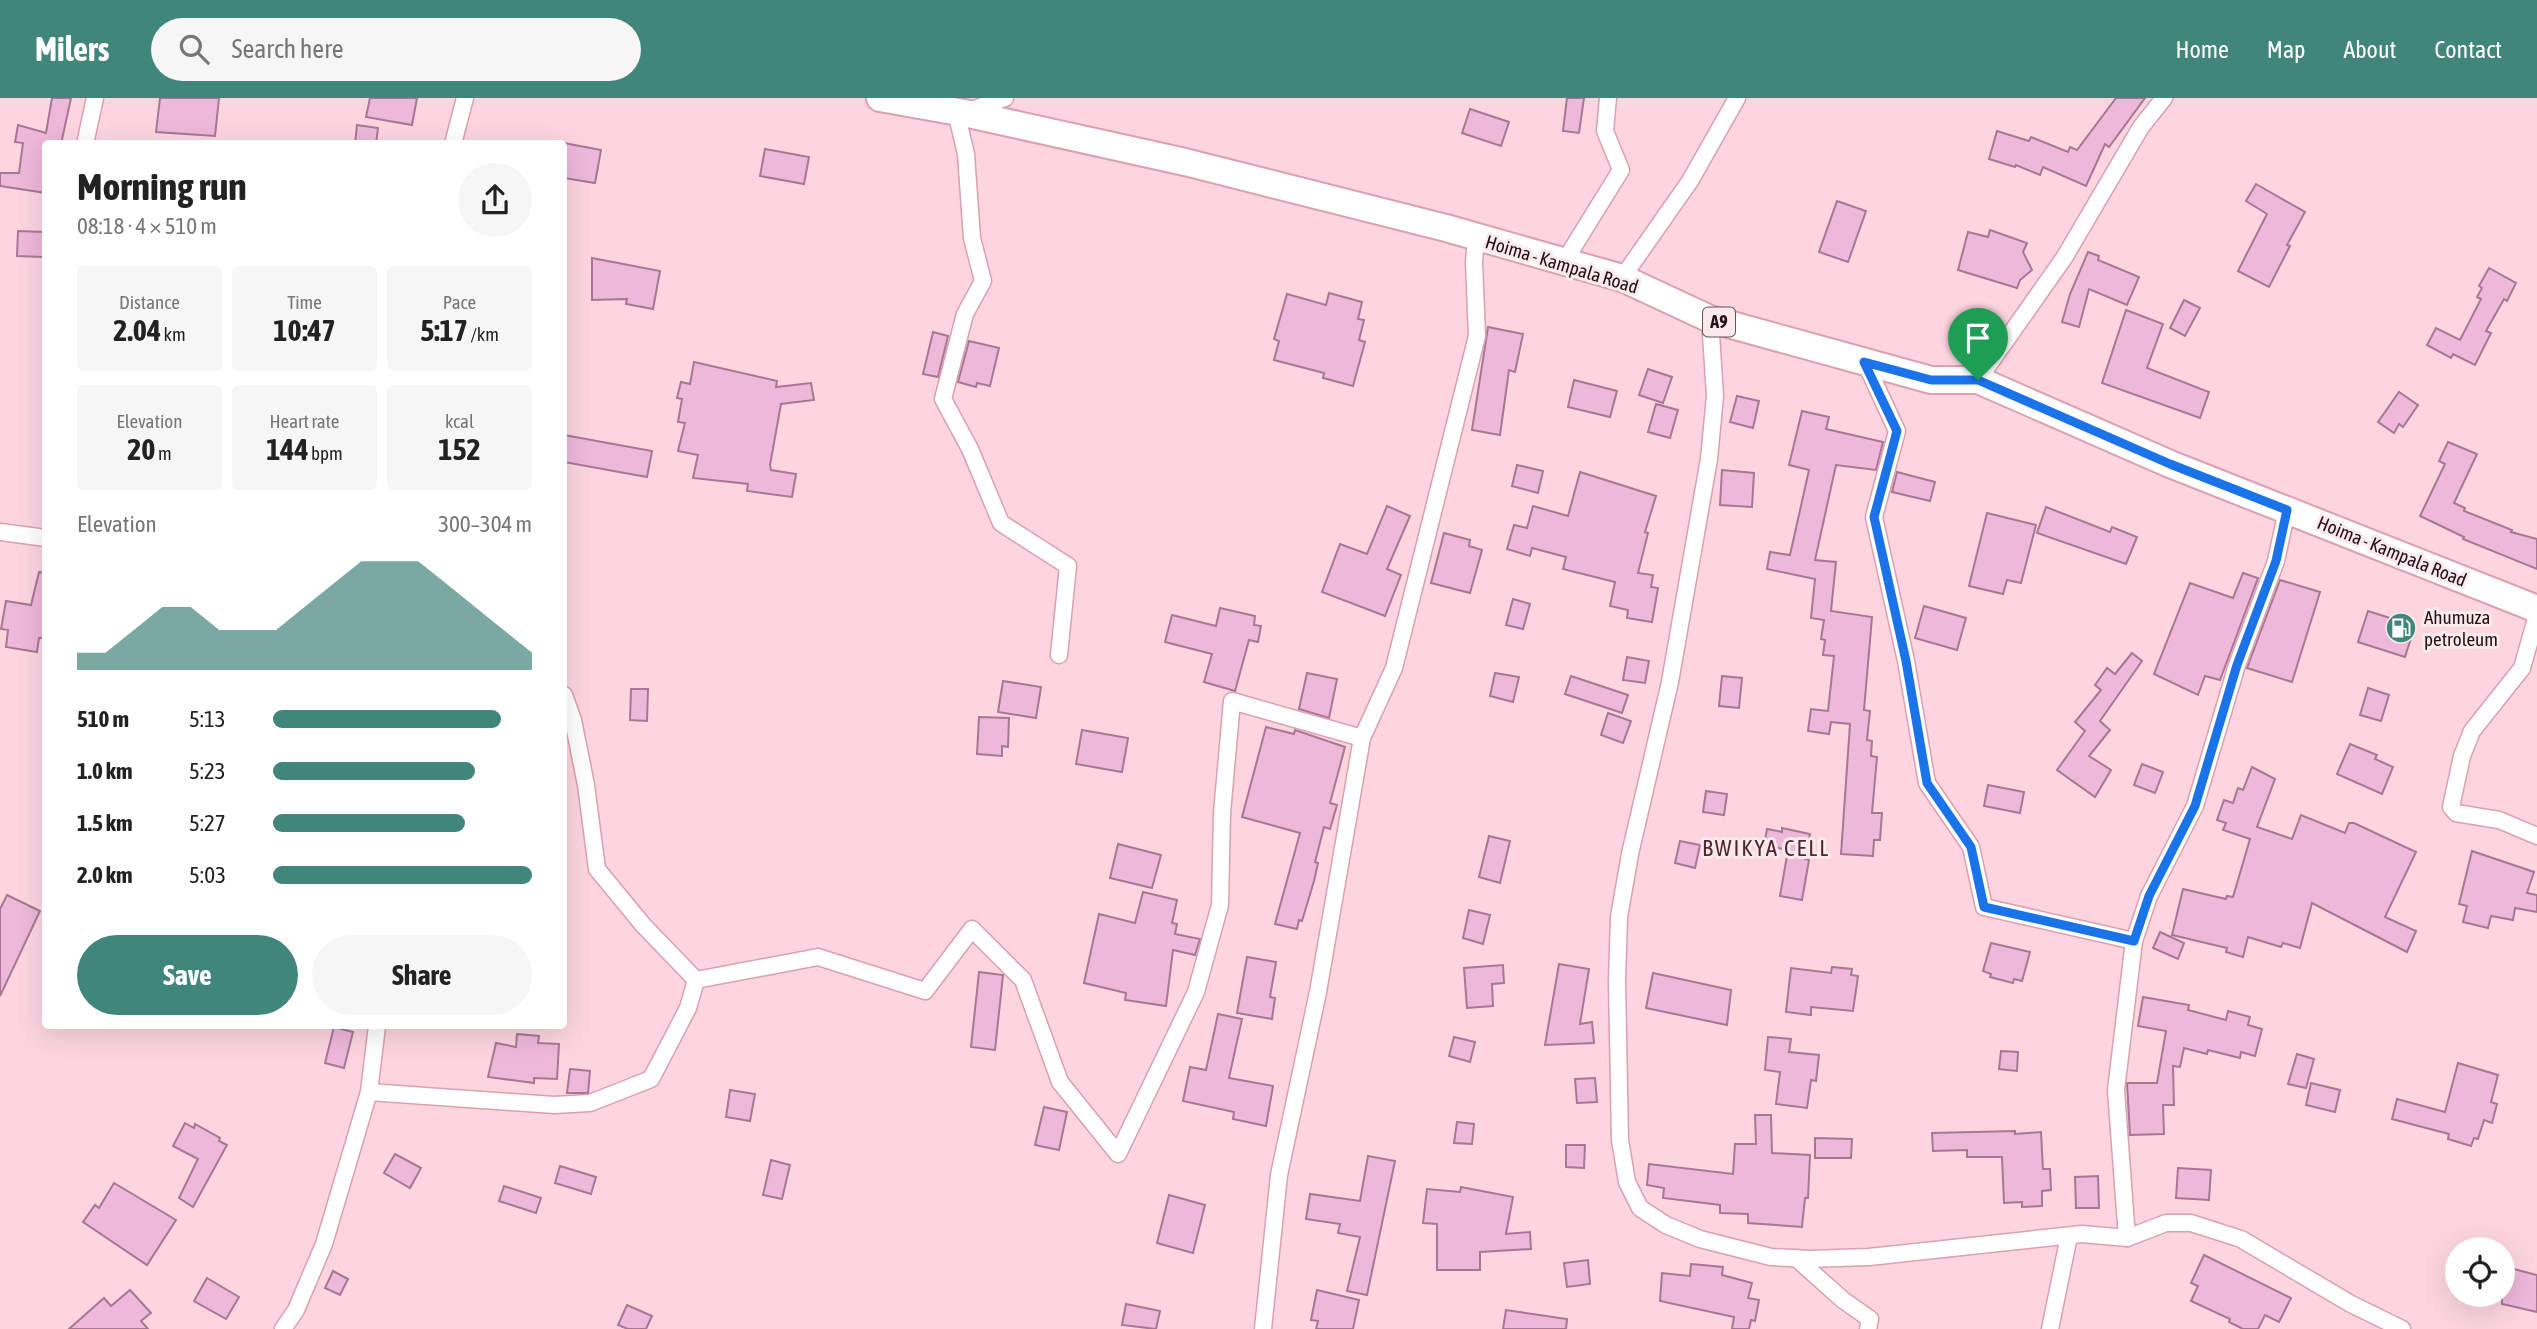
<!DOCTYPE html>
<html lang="en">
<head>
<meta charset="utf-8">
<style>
	body { margin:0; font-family:"Asap Condensed",sans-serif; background:#f6f6f6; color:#222; height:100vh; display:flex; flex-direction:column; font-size:26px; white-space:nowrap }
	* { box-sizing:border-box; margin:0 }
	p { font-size:23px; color:#767676 }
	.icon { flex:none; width:38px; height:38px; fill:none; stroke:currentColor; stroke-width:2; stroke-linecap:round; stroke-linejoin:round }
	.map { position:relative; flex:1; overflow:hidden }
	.sheet { position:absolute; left:42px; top:42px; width:525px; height:889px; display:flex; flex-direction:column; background:#fff; border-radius:7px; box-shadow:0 7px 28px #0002 }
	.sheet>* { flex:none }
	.fabs { position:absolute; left:2445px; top:1139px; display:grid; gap:14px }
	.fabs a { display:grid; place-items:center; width:70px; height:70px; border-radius:50%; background:#fff; box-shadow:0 7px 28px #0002; font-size:35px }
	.pin { position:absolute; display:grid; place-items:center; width:60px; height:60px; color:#fff; margin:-72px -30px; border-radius:50% 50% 50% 0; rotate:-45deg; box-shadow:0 0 7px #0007 }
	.pin .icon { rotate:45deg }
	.round { display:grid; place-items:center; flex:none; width:74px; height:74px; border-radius:37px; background:#f6f6f6 }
	.head { display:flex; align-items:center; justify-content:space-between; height:119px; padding:0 35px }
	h1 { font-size:38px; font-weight:700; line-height:52px }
	.stats { display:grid; grid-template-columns:repeat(3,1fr); gap:10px; height:119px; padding:7px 35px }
	.stats div { display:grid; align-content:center; border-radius:7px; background:#f6f6f6; text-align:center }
	.stats b { font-size:30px; font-weight:700 }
	.stats small { font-size:19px; font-weight:400 }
	.stats p { font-size:19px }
	.chart { height:196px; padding:14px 35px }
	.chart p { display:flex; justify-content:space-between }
	.chart svg { width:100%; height:126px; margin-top:7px; fill:#41867b; opacity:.7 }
	.action { display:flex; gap:14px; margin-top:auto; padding:14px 35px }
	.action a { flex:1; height:80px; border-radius:42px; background:#41867b; color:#fff; font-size:28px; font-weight:700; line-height:80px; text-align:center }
	.action a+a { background:#f6f6f6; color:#222 }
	ul { padding:0 35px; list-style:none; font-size:23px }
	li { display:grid; grid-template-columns:112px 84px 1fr; align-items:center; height:52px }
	li i { height:18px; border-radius:9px; background:#41867b }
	header { display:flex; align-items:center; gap:42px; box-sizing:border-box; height:98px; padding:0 35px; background:#41867b; color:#fff }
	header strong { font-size:33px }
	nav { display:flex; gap:38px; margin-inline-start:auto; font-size:24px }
	.search { width:490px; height:63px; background:#f6f6f6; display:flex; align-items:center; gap:18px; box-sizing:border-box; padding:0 24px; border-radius:38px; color:#767676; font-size:26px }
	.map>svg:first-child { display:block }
</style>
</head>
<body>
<header>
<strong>Milers</strong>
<div class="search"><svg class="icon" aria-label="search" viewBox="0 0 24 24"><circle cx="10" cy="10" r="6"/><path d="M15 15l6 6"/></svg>Search here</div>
<nav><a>Home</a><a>Map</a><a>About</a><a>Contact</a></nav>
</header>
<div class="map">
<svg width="2537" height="1231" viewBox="0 0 2537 1231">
	<rect width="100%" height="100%" fill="#fcd5df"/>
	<g fill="#eeb8d9" stroke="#a87795" stroke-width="2">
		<path d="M52,0H71L61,46H46V95L0,88V75H19L23,45L15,44L18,27L46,35Z"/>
		<path d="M160,0H219L215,38L156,34Z"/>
		<path d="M370,0H417L412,27L366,19Z"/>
		<path d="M1567,0H1584L1579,35L1563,33Z"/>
		<path d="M2116,0H2145L2109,49L2105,46L2086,88L2043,69L2040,77L2016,67L2015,69L1989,61L1997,33L2029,43L2031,39L2068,54L2070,49L2077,52Z"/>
		<path d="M1470,11L1509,24L1501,48L1462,35Z"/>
		<path d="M357,27L378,30L376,46H355Z"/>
		<path d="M564,45L601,52L595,85L564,80Z"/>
		<path d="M765,51L809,59L804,86L760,78Z"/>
		<path d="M2256,86L2305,114L2287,147L2290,148L2269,189L2238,173L2267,116L2246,103Z"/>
		<path d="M1837,103L1866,113L1848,164L1819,154Z"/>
		<path d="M1990,132L2027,145L2023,154L2032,172L2020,182L2017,190L1958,172L1968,134L1988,139Z"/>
		<path d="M18,133L45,134L44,159L17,158Z"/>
		<path d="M2088,154L2099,158L2098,162L2139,179L2127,207L2089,191L2079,229L2062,224L2070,196Z"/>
		<path d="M592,160L660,173L653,211L626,206L627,201L592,202Z"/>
		<path d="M2489,170L2516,185L2507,203L2504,201L2486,233L2491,235L2475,267L2453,256L2451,260L2427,247L2436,230L2460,242L2481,201L2477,199L2482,190L2479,188Z"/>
		<path d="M1329,195L1362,204L1358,221L1364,222L1359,242L1365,244L1353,288L1323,280L1324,275L1274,262L1279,243L1274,241L1287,196L1326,207Z"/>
		<path d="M2184,202L2200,210L2185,238L2170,230Z"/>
		<path d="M2126,212L2163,226L2147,270L2209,294L2200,320L2102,285Z"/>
		<path d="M1488,229L1523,236L1515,274L1509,272L1500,337L1472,332Z"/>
		<path d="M933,234L948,238L938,279L923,276Z"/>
		<path d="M969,243L999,250L990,288L977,285L976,289L958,284Z"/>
		<path d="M694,264L777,283L776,289L811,285L814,302L781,306L770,367L771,372L796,376L792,399L747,393L748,386L693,380L698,357L678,353L685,325L678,324L682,301L677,300L681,284L690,286Z"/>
		<path d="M1648,271L1672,279L1663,305L1639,297Z"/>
		<path d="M1574,282L1617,293L1610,319L1568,309Z"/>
		<path d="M2399,294L2418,307L2403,329L2399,326L2394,335L2378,324Z"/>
		<path d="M1737,298L1759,303L1753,330L1730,324Z"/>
		<path d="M1656,306L1678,312L1670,340L1648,334Z"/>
		<path d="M1802,313L1829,319L1826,331L1883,344L1876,372L1836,367L1815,462L1836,464L1831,513L1872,519L1864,612L1870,613L1867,642L1872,643L1871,658L1877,659L1872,715H1882L1880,742H1874L1873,758L1841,756L1850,626L1831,624L1829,636L1808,633L1811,611L1828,613L1834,558L1823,557L1825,542L1821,541L1824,522L1811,520L1815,481L1767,471L1770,454L1790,457L1809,372L1789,367Z"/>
		<path d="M564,337L652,353L647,379L564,364Z"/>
		<path d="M2448,344L2477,356L2454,405L2465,410L2464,413L2512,432L2511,434L2537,441V471L2463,441L2464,439L2420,418L2445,366L2439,363Z"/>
		<path d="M1517,367L1543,373L1538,395L1512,388Z"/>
		<path d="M1722,372L1754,375L1752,409L1720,407Z"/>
		<path d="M1580,374L1656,398L1645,434L1648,435L1638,475L1653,477L1651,489L1658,490L1652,524L1627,520L1628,512L1610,508L1615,484L1563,471L1566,459L1532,450L1530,458L1507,451L1514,427L1527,430L1533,408L1568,418Z"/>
		<path d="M1897,374L1935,384L1930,403L1892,394Z"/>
		<path d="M1387,408L1410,418L1387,471L1401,477L1385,518L1322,494L1340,446L1367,456Z"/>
		<path d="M2046,409L2110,434L2112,429L2137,439L2126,466L2037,435Z"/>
		<path d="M1987,415L2036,427L2021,485L2007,482L2003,496L1969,488Z"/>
		<path d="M1444,435L1470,442L1469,448L1482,452L1470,495L1431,485Z"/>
		<path d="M39,474L46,475V540H39L37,554L6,549L8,532L1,531L6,503L31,507Z"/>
		<path d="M2243,475L2258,480L2220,582L2205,578L2198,597L2154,576L2190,485L2233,500Z"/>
		<path d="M2280,482L2320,494L2292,584L2247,570Z"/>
		<path d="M1513,501L1530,506L1523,531L1506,527Z"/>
		<path d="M1924,508L1966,520L1957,552L1915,540Z"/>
		<path d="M1220,510L1255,518L1254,527L1261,528L1258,544L1249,542L1235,593L1204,584L1212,556L1165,544L1172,517L1216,528Z"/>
		<path d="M2368,513L2415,528L2405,559L2358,544Z"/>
		<path d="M2132,555L2142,563L2100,623L2110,632L2089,658L2111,672L2095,699L2057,672L2085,633L2075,624L2101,592L2095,587L2107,570L2115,576Z"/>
		<path d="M1627,559L1649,563L1645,585L1623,582Z"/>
		<path d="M1307,575L1337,581L1329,620L1299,611Z"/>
		<path d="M1495,575L1519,579L1513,604L1490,598Z"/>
		<path d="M1571,578L1628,597L1622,615L1565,596Z"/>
		<path d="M1722,578L1742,580L1739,610L1719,608Z"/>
		<path d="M1003,583L1041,589L1036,620L998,614Z"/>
		<path d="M2368,590L2389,597L2381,623L2360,617Z"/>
		<path d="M631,591H648L647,623L630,622Z"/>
		<path d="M1608,615L1631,623L1623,645L1601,637Z"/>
		<path d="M979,619L1009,620L1008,649L1002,648V658L977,656Z"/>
		<path d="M1266,629L1294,636L1295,632L1345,649L1330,705L1337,707L1330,731L1324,729L1315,764L1318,765L1314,783L1302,823L1299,822L1297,831L1275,826L1300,735L1242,719Z"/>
		<path d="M1082,632L1128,640L1122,674L1076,666Z"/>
		<path d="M2350,646L2377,657L2375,661L2393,669L2382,696L2337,676Z"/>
		<path d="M2142,666L2163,674L2155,695L2134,687Z"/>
		<path d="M2252,669L2275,681L2257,729L2292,741L2301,717L2345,735L2349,725H2354L2416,754L2385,819L2416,833L2407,854L2312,805L2300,850L2283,845L2281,849L2248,839L2243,859L2226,854L2227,850L2172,837L2183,791L2226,801L2227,798L2233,799L2250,741L2223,732L2226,725L2217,722L2224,702L2233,705L2238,690L2243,692Z"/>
		<path d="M1988,687L2024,694L2020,715L1984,708Z"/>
		<path d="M1706,693L1727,696L1724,717L1703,714Z"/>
		<path d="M1782,730L1810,736L1805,761L1809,762L1802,802L1780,798L1788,752L1764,747L1767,731L1782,734Z"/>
		<path d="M1489,738L1510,743L1500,785L1479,779Z"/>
		<path d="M1680,743L1700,747L1695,770L1675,765Z"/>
		<path d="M1118,746L1161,757L1152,790L1110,780Z"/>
		<path d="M2472,753L2534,774L2527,795L2537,797V814L2515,810L2513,822L2491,818L2488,830L2463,824L2467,808L2459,806Z"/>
		<path d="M1143,794L1177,802L1172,825L1177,826L1175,836L1200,841L1195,857L1173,852L1166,908L1125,902L1126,895L1084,885L1099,816L1135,825Z"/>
		<path d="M7,797L40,813L0,898V811Z"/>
		<path d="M1469,812L1490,817L1483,846L1463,840Z"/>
		<path d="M2160,834L2184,845L2178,861L2153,850Z"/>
		<path d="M1991,845L2030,854L2022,883L2014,881L2013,885L1990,879L1991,876L1983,873Z"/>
		<path d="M1247,859L1276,864L1270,899L1275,900L1272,921L1237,915Z"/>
		<path d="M1559,866L1589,871L1580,926L1592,924L1594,945L1545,947Z"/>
		<path d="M1503,867L1504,885L1492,886L1493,908L1467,910L1464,870Z"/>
		<path d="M1832,869L1852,871L1851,877L1858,878L1853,913L1811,909V917L1786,914L1791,870L1831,875Z"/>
		<path d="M979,874L1003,877L995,952L971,949Z"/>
		<path d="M1653,875L1731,892L1727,927L1646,910Z"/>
		<path d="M2143,899L2189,907L2188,912L2226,922L2228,913L2250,919L2248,927L2262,931L2255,958L2241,954L2240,960L2208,952L2207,956L2184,950L2180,969L2173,968L2174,1007H2163L2164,1036L2130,1037L2127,985H2157L2166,933L2138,928Z"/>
		<path d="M1218,916L1242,921L1229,980L1273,988L1266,1028L1233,1021L1234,1014L1183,1003L1190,969L1206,972Z"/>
		<path d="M334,929L353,934L344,970L325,965Z"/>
		<path d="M517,936L539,938L538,945L559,946L557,981L534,980V985L488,979L496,945L516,949Z"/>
		<path d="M1454,939L1475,944L1470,964L1449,958Z"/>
		<path d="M1768,939L1791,941L1789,954L1819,957L1816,983L1811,982L1807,1010L1776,1006L1780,974L1765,972Z"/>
		<path d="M2001,953L2018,954L2017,973L1999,971Z"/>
		<path d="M2297,956L2314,961L2306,990L2288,986Z"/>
		<path d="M2458,965L2498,977L2491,1004L2497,1006L2492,1025L2484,1022L2478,1041L2474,1040L2471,1048L2448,1041L2449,1036L2392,1021L2397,1001L2445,1014Z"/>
		<path d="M570,971L590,973L588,995H567Z"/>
		<path d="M1595,980L1597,1004L1577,1005L1575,981Z"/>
		<path d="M2311,985L2340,992L2335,1014L2306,1007Z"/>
		<path d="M730,992L755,996L750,1023L726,1019Z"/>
		<path d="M1044,1009L1067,1014L1059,1052L1035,1047Z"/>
		<path d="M1755,1017H1771L1772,1055L1810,1057L1808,1100H1805L1802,1129L1748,1125V1116L1720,1115V1107L1663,1100L1664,1090L1647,1087L1649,1066L1733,1076L1735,1046H1756Z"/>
		<path d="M1457,1024L1474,1026L1472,1046L1454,1045Z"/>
		<path d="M185,1025L194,1030L195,1026L220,1040L219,1043L227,1047L193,1109L179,1100L198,1061L173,1048Z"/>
		<path d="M2015,1033V1036L2041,1034L2043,1071H2050L2051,1092L2042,1093V1108L2022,1109V1104L2004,1105L2002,1059H1967V1052L1933,1053L1932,1035Z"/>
		<path d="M1815,1040L1852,1041L1851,1060H1815Z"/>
		<path d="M1566,1047H1585L1584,1070L1566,1069Z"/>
		<path d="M395,1056L421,1070L410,1090L384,1075Z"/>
		<path d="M1368,1058L1395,1063L1367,1197L1347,1193L1360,1139L1338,1135L1340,1126L1306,1121L1310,1096L1360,1103Z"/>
		<path d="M771,1062L790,1067L782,1101L763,1097Z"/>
		<path d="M560,1068L596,1079L591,1096L555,1085Z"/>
		<path d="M2178,1070L2211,1072L2209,1102L2176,1100Z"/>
		<path d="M2098,1078L2099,1110H2076L2075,1079Z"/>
		<path d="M114,1085L176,1122L147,1167L83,1124L95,1107L99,1110Z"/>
		<path d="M504,1088L541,1100L536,1115L499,1103Z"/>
		<path d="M1461,1089L1513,1099L1506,1136L1530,1134L1531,1151L1480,1154V1172H1437V1126L1423,1125L1427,1091L1460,1094Z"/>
		<path d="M1169,1097L1205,1107L1193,1155L1157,1145Z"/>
		<path d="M2204,1157L2291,1200L2279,1224L2265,1217L2258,1231H2243L2229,1224L2230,1221L2191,1203L2198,1188L2191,1185Z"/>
		<path d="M1588,1162L1590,1186L1567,1189L1564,1165Z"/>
		<path d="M1691,1166L1723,1169L1722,1177L1752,1185L1748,1200L1759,1202L1755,1223L1751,1222L1749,1231H1732L1734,1219L1660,1203L1662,1175L1690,1178Z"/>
		<path d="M2502,1168L2537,1177V1214L2502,1206Z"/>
		<path d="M333,1173L348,1181L340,1197L325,1190Z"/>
		<path d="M207,1180L239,1199L226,1221L194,1203Z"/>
		<path d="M130,1192L151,1215L141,1223L148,1231H69L104,1200L111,1208Z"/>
		<path d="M1317,1192L1359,1202L1353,1231H1316L1318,1223L1311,1222Z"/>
		<path d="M1126,1206L1160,1213L1156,1231L1122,1227Z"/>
		<path d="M627,1207L652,1218L646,1231H628L618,1227Z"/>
		<path d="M1506,1212L1567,1221L1566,1231H1503Z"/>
	</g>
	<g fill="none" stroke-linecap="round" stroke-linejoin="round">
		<g stroke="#dca0b0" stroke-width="19">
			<g id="street">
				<path d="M956,14L966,56L972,140L983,183L965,216L943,301L970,351L1001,425L1068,468L1059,557"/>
				<path d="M966,14L1005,0"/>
				<path d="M85,46L95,0"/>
				<path d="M453,46L465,0"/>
				<path d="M1564,164L1621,72L1605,33L1608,0"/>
				<path d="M1622,180L1690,83L1737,0"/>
				<path d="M1710,221L1715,298L1709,361L1670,584L1630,756L1619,819L1617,883L1620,1042L1627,1084L1640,1110L1666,1127L1700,1141L1771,1159L1809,1161L1869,1159L2082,1136L2127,1140L2166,1125H2191L2241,1141L2351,1206L2402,1231"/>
				<path d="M1865,264L1897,333L1874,419L1906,563L1927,685L1971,749L1984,809L2134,843"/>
				<path d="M1978,282L2064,160L2141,29L2164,0"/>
				<path d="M0,434L46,440"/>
				<path d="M2537,517L2522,570L2472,633L2462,658L2451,709L2456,715L2499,722L2537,738"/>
				<path d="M564,597L573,622L586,687L597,771L643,827L696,882"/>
				<path d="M369,994L554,1007L590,1005L651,981L688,910L696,882L818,859L925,893L972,831L1023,882L1060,984L1118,1056L1196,894L1220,807L1222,715L1232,603L1362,640"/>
				<path d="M2127,1140L2116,992L2134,843L2149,798L2195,708L2237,567L2276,463L2287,412"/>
				<path d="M1796,1160L1843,1202L1870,1221L1868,1231"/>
				<path d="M283,1231L296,1212L324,1146L369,994L377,928"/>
				<path d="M1263,1231L1279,1077L1318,894L1362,640L1394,570L1477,238L1474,164L1476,139"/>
				<path d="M2050,1231L2069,1138"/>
			</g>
		</g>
		<g stroke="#dca0b0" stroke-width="30">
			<path id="primary" d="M880,0L964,15L1185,64L1446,130L1622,180L1710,221L1931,282H1978L2170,366L2537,511"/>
		</g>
		<use href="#street" stroke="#fff" stroke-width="16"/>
		<use href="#primary" stroke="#fff" stroke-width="26"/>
	</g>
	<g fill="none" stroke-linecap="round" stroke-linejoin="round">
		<g stroke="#fff" stroke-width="14">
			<path id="route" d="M1864,264L1931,282H1978L2170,366L2287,412L2276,463L2237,567L2195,708L2149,798L2134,843L1984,809L1971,749L1927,685L1906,563L1874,419L1897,333Z"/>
		</g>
		<use href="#route" stroke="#1a73e8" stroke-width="9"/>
	</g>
	<defs>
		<g id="fuel-disc" transform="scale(1.575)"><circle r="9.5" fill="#41867b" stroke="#f8eaed"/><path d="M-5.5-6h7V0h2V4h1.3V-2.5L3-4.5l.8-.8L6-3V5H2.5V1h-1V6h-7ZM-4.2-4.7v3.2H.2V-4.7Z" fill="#fff"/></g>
	</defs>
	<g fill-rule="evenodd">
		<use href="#fuel-disc" x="2401" y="530"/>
	</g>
	<g text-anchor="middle" stroke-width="6" stroke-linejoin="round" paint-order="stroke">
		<rect fill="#f8eaed" stroke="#655157" stroke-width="2" x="1703" y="209.5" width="32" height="29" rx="5"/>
		<g font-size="18" font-weight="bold" fill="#261017">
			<text x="1719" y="230">A9</text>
		</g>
		<g font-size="19" fill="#261017" stroke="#f8eaed">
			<text transform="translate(1562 166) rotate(17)" y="7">Hoima - Kampala Road</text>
			<text transform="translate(2392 453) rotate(22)" y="7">Hoima - Kampala Road</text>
		</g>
		<g font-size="19" fill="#261017" stroke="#f8eaed" text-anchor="start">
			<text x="2424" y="526">Ahumuza<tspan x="2424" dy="22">petroleum</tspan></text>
		</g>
		<g font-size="23" letter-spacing="2" fill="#552433" stroke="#f8eaed">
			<text x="1766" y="758">BWIKYA CELL</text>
		</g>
	</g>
</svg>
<div class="fabs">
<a><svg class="icon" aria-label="locate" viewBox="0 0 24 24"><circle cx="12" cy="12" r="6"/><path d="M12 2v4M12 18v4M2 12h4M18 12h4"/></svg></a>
</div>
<div class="pin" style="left:1978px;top:282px;background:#1e9e55"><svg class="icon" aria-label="arrive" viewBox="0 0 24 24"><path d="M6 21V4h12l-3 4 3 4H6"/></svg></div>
<section class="sheet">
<div class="head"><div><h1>Morning run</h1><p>08:18 · 4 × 510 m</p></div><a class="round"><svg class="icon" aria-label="share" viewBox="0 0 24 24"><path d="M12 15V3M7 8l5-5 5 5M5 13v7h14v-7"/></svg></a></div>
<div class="stats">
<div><p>Distance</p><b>2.04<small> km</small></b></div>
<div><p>Time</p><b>10:47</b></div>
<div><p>Pace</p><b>5:17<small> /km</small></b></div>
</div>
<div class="stats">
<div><p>Elevation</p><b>20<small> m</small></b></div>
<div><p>Heart rate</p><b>144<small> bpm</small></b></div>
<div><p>kcal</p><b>152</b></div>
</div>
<div class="chart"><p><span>Elevation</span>300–304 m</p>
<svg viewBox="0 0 160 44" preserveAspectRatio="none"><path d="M0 44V38L10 38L20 30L30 22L40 22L50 30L60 30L70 30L80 22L90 14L100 6L110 6L120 6L130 14L140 22L150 30L160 38V44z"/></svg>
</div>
<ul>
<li><b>510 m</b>5:13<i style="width:88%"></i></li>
<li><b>1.0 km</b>5:23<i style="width:78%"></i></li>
<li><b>1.5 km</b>5:27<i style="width:74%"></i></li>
<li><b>2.0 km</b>5:03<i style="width:100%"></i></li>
</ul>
<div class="action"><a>Save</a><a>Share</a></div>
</section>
</div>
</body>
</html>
